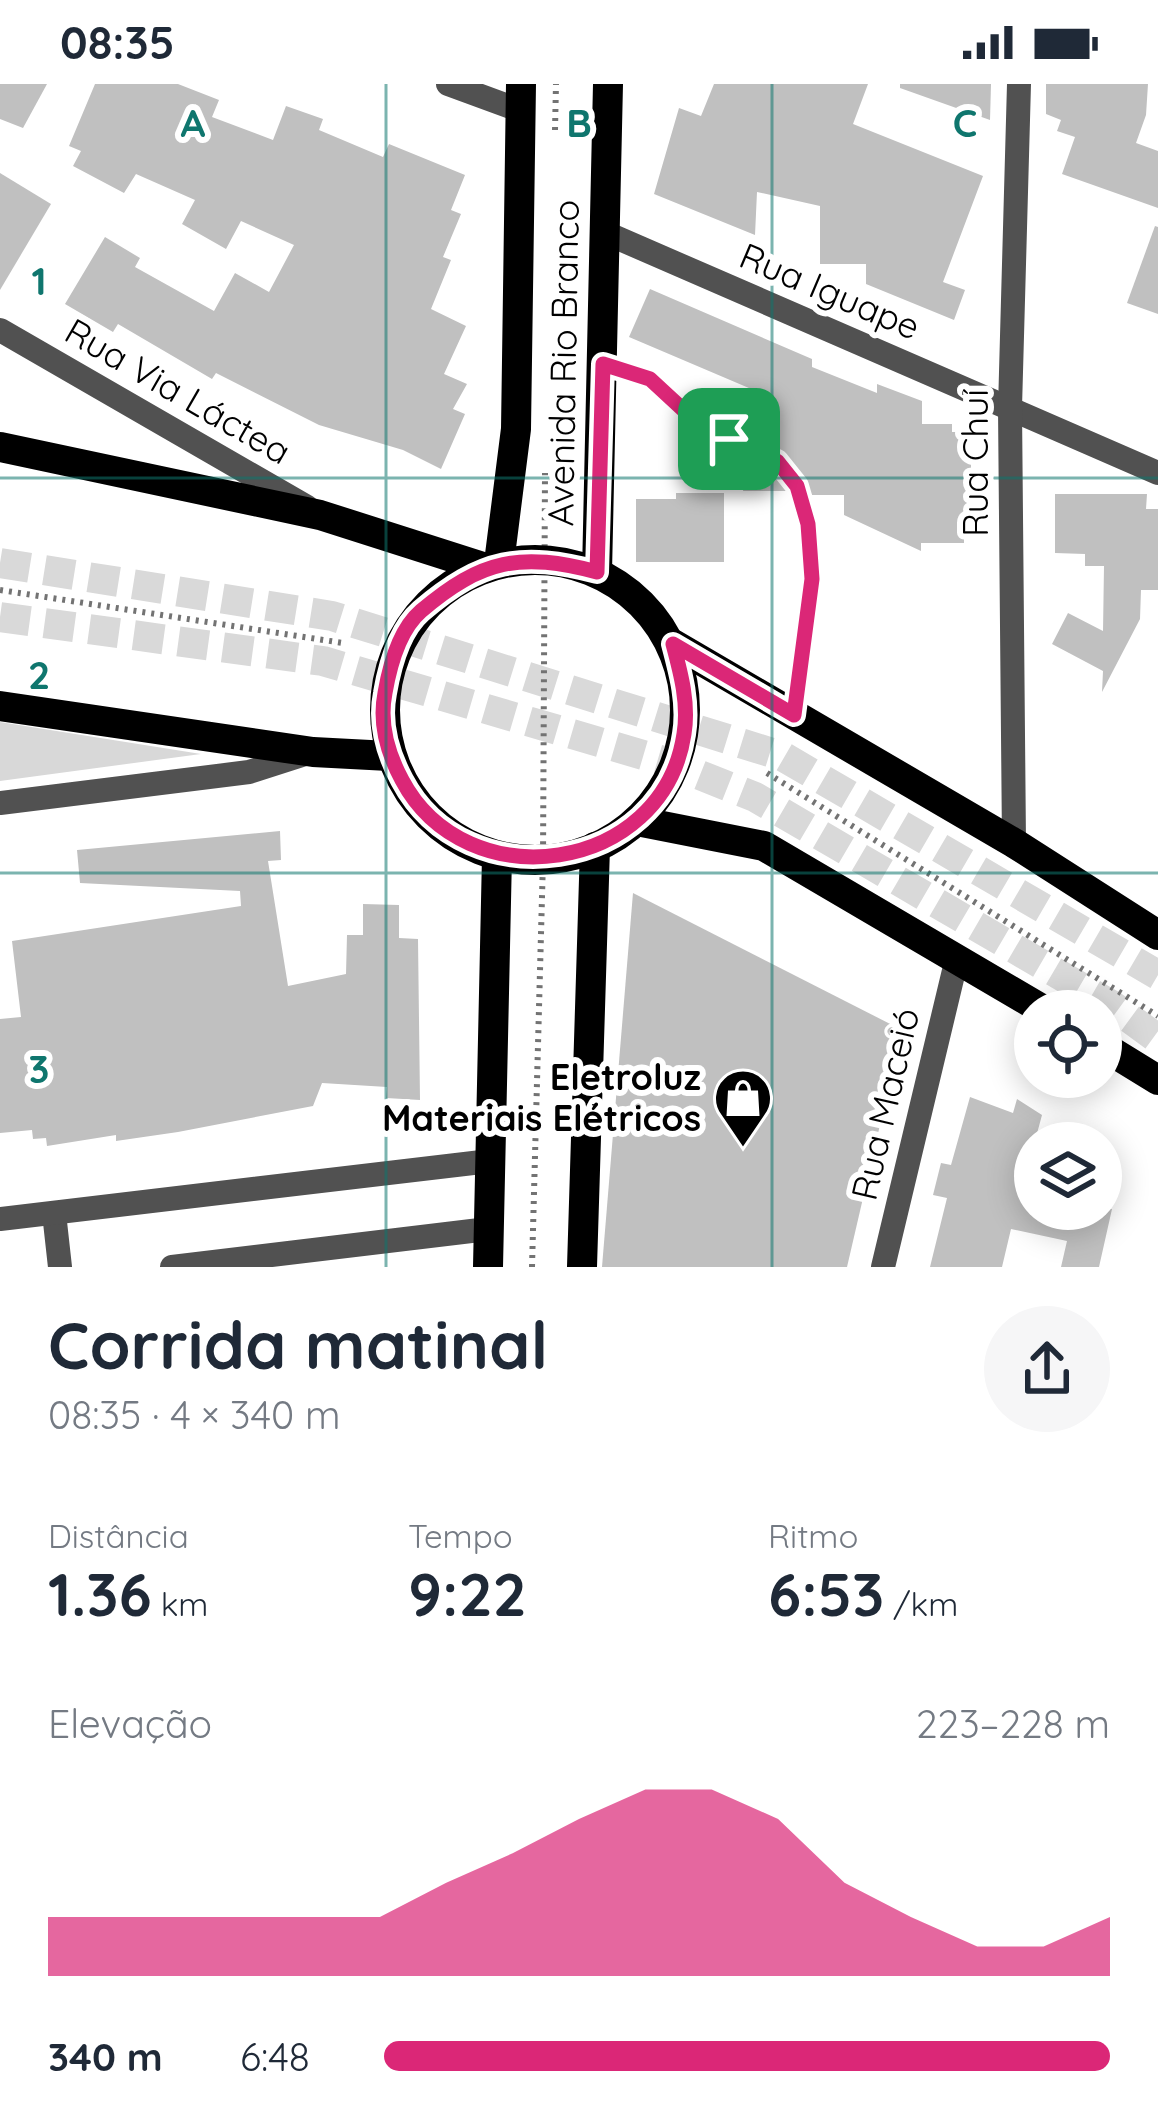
<!DOCTYPE html>
<html lang="pt">
<head>
<meta charset="utf-8">
<style>
	body { margin:0; font-family:Quicksand,sans-serif; background:#f6f6f7; color:#1f2937; height:100vh; display:flex; flex-direction:column; font-size:45px; white-space:nowrap }
	* { box-sizing:border-box; margin:0 }
	p { font-size:39px; color:#747a83 }
	.icon { flex:none; width:66px; height:66px; fill:none; stroke:currentColor; stroke-width:2; stroke-linecap:round; stroke-linejoin:round }
	.map { position:relative; height:1183px; overflow:hidden }
	.drawer { display:flex; flex-direction:column; background:#fff; flex:1 }
	.drawer>* { flex:none }
	.fabs { position:absolute; left:1014px; top:906px; display:grid; gap:24px }
	.fabs a { display:grid; place-items:center; width:108px; height:108px; border-radius:50%; background:#fff; box-shadow:0 6px 30px #0003; font-size:60px }
	.pin { position:absolute; display:grid; place-items:center; width:102px; height:102px; color:#fff; margin:-51px; border-radius:24px; box-shadow:0 6px 18px #0006 }
	.round { display:grid; place-items:center; flex:none; width:126px; height:126px; border-radius:63px; background:#f6f6f7 }
	.head { display:flex; align-items:center; justify-content:space-between; height:204px; padding:0 48px }
	h1 { font-size:66px; font-weight:700; line-height:90px }
	.stats { display:grid; grid-template-columns:repeat(3,1fr); gap:18px; height:204px; padding:12px 48px }
	.stats div { display:grid; align-content:center }
	.stats b { font-size:60px; font-weight:700 }
	.stats small { font-size:33px; font-weight:400 }
	.stats p { font-size:33px }
	.chart { height:336px; padding:24px 48px }
	.chart p { display:flex; justify-content:space-between }
	.chart svg { width:100%; height:216px; margin-top:12px; fill:#db2777; opacity:.7 }
	ul { padding:0 48px; list-style:none; font-size:39px }
	li { display:grid; grid-template-columns:192px 144px 1fr; align-items:center; height:90px }
	li i { height:30px; border-radius:15px; background:#db2777 }
	.status { display:flex; justify-content:space-between; align-items:center; height:84px; padding:0 60px; background:#fff; direction:ltr }
	.status svg { height:33px; fill:currentColor }
	.map>svg:first-child { display:block }
</style>
</head>
<body>
<div class="status"><b>08:35</b><svg viewBox="0 0 49 12"><path d="M0 12V9h3v3zM5 12V6h3v6zM10 12V3h3v9zM15 12V0h3v12zM26 1h20v11H26zM47 4h2v5h-2z"/></svg></div>
<div class="map">
<svg width="1158" height="1183" viewBox="0 0 1158 1183">
	<rect width="100%" height="100%" fill="#fff"/>
	<path fill="#d8d8d8" d="M0,638L201,670L0,697Z"/>
	<g fill="#c0c0c0">
		<path d="M0,0H47L23,44L0,35Z"/>
		<path d="M95,0H178L219,16L212,33L273,56L286,22L323,35L319,46L383,73L389,60L465,91L451,126L461,130L443,173L451,176L431,225L466,242L444,290L467,300L453,325L465,330L441,385L403,366L319,341L216,289L212,295L118,240L113,248L65,220L105,153L140,174L135,183L214,227L235,189L269,208L294,161L241,137L226,165L182,140L195,116L136,90L124,109L73,82L81,67L69,62Z"/>
		<path d="M714,0H868L853,40L983,92L943,198L965,206L954,236L866,200V180H820V122L757,108L755,151L654,110L679,24L701,32Z"/>
		<path d="M900,0H991L990,36L900,4Z"/>
		<path d="M1046,0H1148L1146,31L1136,59L1158,67V124L1062,90L1075,53L1057,47L1061,36L1046,30Z"/>
		<path d="M0,89L51,120L0,206Z"/>
		<path d="M1155,142L1158,143V230L1127,219Z"/>
		<path d="M650,205L812,275V283L877,309V300L922,317V340H952V348H971V434H964V459H921V467L844,431V411H812L786,370L754,354L763,310L629,253Z"/>
		<path d="M749,377L770,386L787,407H743Z"/>
		<path d="M676,409H724V478H636V415H676Z"/>
		<path d="M1055,410H1147L1146,425H1158V506H1141L1140,535L1102,608L1103,587L1052,560L1068,529L1103,547L1104,482H1085V470L1055,469Z"/>
		<path d="M280,747L281,776L268,777L288,902L346,890L347,851H363V820L399,821V854L418,855L420,1016L386,1014L387,1003L322,999L313,1022L178,1048L116,1057V1051L47,1062L46,1054L33,1055L32,1046L0,1049V935L21,933L12,857L241,822L240,807L80,799L77,766Z"/>
		<path d="M633,809L902,946L847,1183H602Z"/>
		<path d="M970,1013L1013,1029L1017,1015L1042,1031L1035,1057V1125H1112L1099,1183H1061L1067,1157L1011,1145L1002,1183H930L947,1114L933,1111L941,1079L951,1081Z"/>
	</g>
	<g fill="none" stroke-linecap="round" stroke-linejoin="round">
		<g stroke="#d9d9d9" stroke-width="30" stroke-dasharray="30 15" stroke-linecap="butt">
			<path d="M0,479L332,532L782,672L1158,891"/>
			<path d="M0,533L323,577L667,678L755,713L1113,922L1158,955"/>
		</g>
		<g stroke="#737373" stroke-width="6" stroke-dasharray="3 6" stroke-linecap="butt">
			<path d="M555,46L556,0"/>
			<path d="M0,506L343,559"/>
			<path d="M767,689L1158,932"/>
			<path d="M532,1183L543,776L545,389"/>
		</g>
		<path stroke="#515151" stroke-width="14" d="M603,280L650,295L703,344L777,377L797,402L809,440L812,495L793,630"/>
		<g stroke="#515151" stroke-width="24">
			<path d="M606,149L1158,389"/>
			<path d="M0,246L307,423"/>
			<path d="M0,719L249,688L311,668"/>
			<path d="M1014,759L1010,324L1019,0"/>
			<path d="M883,1183L957,874"/>
		</g>
		<g stroke="#515151" stroke-width="24">
			<path d="M448,0L519,26"/>
			<path d="M54,1129L60,1183"/>
			<path d="M0,1135L490,1077"/>
			<path d="M172,1183L488,1145"/>
		</g>
		<g stroke="#000" stroke-width="30">
			<path d="M0,363L320,431L486,484"/>
			<circle cx="535" cy="626" r="150"/>
			<path d="M499,479L516,345L521,0"/>
			<path d="M597,488L608,0"/>
			<path d="M673,560L1014,759L1158,851"/>
			<path d="M0,622L313,668L389,672"/>
			<path d="M637,737L764,762L1045,927"/>
			<path d="M1101,961L1158,996"/>
			<path d="M488,1183L497,772"/>
			<path d="M582,1183L595,763"/>
		</g>
	</g>
	<g fill="none" stroke-linecap="round" stroke-linejoin="round">
		<g stroke="#fff" stroke-width="24">
			<path id="route" d="M603,280L650,295L703,344L777,377L797,402L808,440L812,495L794,631L673,560C681,590 689,620 684,650C663,790 466,817 402,696C388,670 379,639 385,609C390,580 399,546 421,527C482,475 521,468 597,488Z"/>
		</g>
		<use href="#route" stroke="#db2777" stroke-width="15"/>
	</g>
	<path fill="none" stroke="#0f766e" stroke-width="3" stroke-opacity="0.55" d="M386,0V1183M772,0V1183M0,394H1158M0,789H1158"/>
	<defs>
		<g id="shop-pin" transform="scale(3)"><path d="M0 17L-7.5 6A9.5 9.5 0 1 1 7.5 6Z" fill="#000" stroke="#fff"/><path d="M-5-2.5h2.3a2.7 3.5 0 0 1 5.4 0H5L5.5 6h-11ZM-1.5-2.5h3a1.5 2.3 0 0 0-3 0Z" fill="#fff"/></g>
	</defs>
	<g fill-rule="evenodd">
		<use href="#shop-pin" x="743" y="1014"/>
	</g>
	<g text-anchor="middle" stroke-width="12" stroke-linejoin="round" paint-order="stroke">
		<g font-size="36" fill="#000" stroke="#fff">
			<text transform="translate(830 207) rotate(23)" y="13">Rua Iguape</text>
			<text transform="translate(563 279) rotate(-89)" y="13">Avenida Rio Branco</text>
			<text transform="translate(178 307) rotate(30)" y="13">Rua Via Láctea</text>
			<text transform="translate(975 379) rotate(-90)" y="13">Rua Chuí</text>
			<text transform="translate(885 1020) rotate(-77)" y="13">Rua Maceió</text>
		</g>
		<g font-size="36" font-weight="bold" fill="#000" stroke="#fff" text-anchor="end">
			<text x="701" y="1006">Eletroluz<tspan x="701" dy="41">Materiais Elétricos</tspan></text>
		</g>
	</g>
	<g font-size="39" text-anchor="middle" font-weight="bold" fill="#0f766e" stroke="#fff" stroke-width="12" stroke-linejoin="round" paint-order="stroke">
		<text x="193" y="53">A</text>
		<text x="579" y="53">B</text>
		<text x="965" y="53">C</text>
		<text x="39" y="211">1</text>
		<text x="39" y="605">2</text>
		<text x="39" y="999">3</text>
	</g>
</svg>
<div class="fabs">
<a><svg class="icon" aria-label="locate" viewBox="0 0 24 24"><circle cx="12" cy="12" r="6"/><path d="M12 2v4M12 18v4M2 12h4M18 12h4"/></svg></a>
<a><svg class="icon" aria-label="layers" viewBox="0 0 24 24"><path d="M12 4l9 5-9 5-9-5zM3 14l9 5 9-5"/></svg></a>
</div>
<div class="pin" style="left:729px;top:355px;background:#1e9e55"><svg class="icon" aria-label="arrive" viewBox="0 0 24 24"><path d="M6 21V4h12l-3 4 3 4H6"/></svg></div>
</div>
<section class="drawer">
<div class="head"><div><h1>Corrida matinal</h1><p>08:35 · 4 × 340 m</p></div><a class="round"><svg class="icon" aria-label="share" viewBox="0 0 24 24"><path d="M12 15V3M7 8l5-5 5 5M5 13v7h14v-7"/></svg></a></div>
<div class="stats">
<div><p>Distância</p><b>1.36<small> km</small></b></div>
<div><p>Tempo</p><b>9:22</b></div>
<div><p>Ritmo</p><b>6:53<small> /km</small></b></div>
</div>
<div class="chart"><p><span>Elevação</span>223–228 m</p>
<svg viewBox="0 0 160 44" preserveAspectRatio="none"><path d="M0 44V32L10 32L20 32L30 32L40 32L50 32L60 25L70 19L80 12L90 6L100 6L110 12L120 25L130 32L140 38L150 38L160 32V44z"/></svg>
</div>
<ul>
<li><b>340 m</b>6:48<i style="width:100%"></i></li>
</ul>
</section>
</body>
</html>
